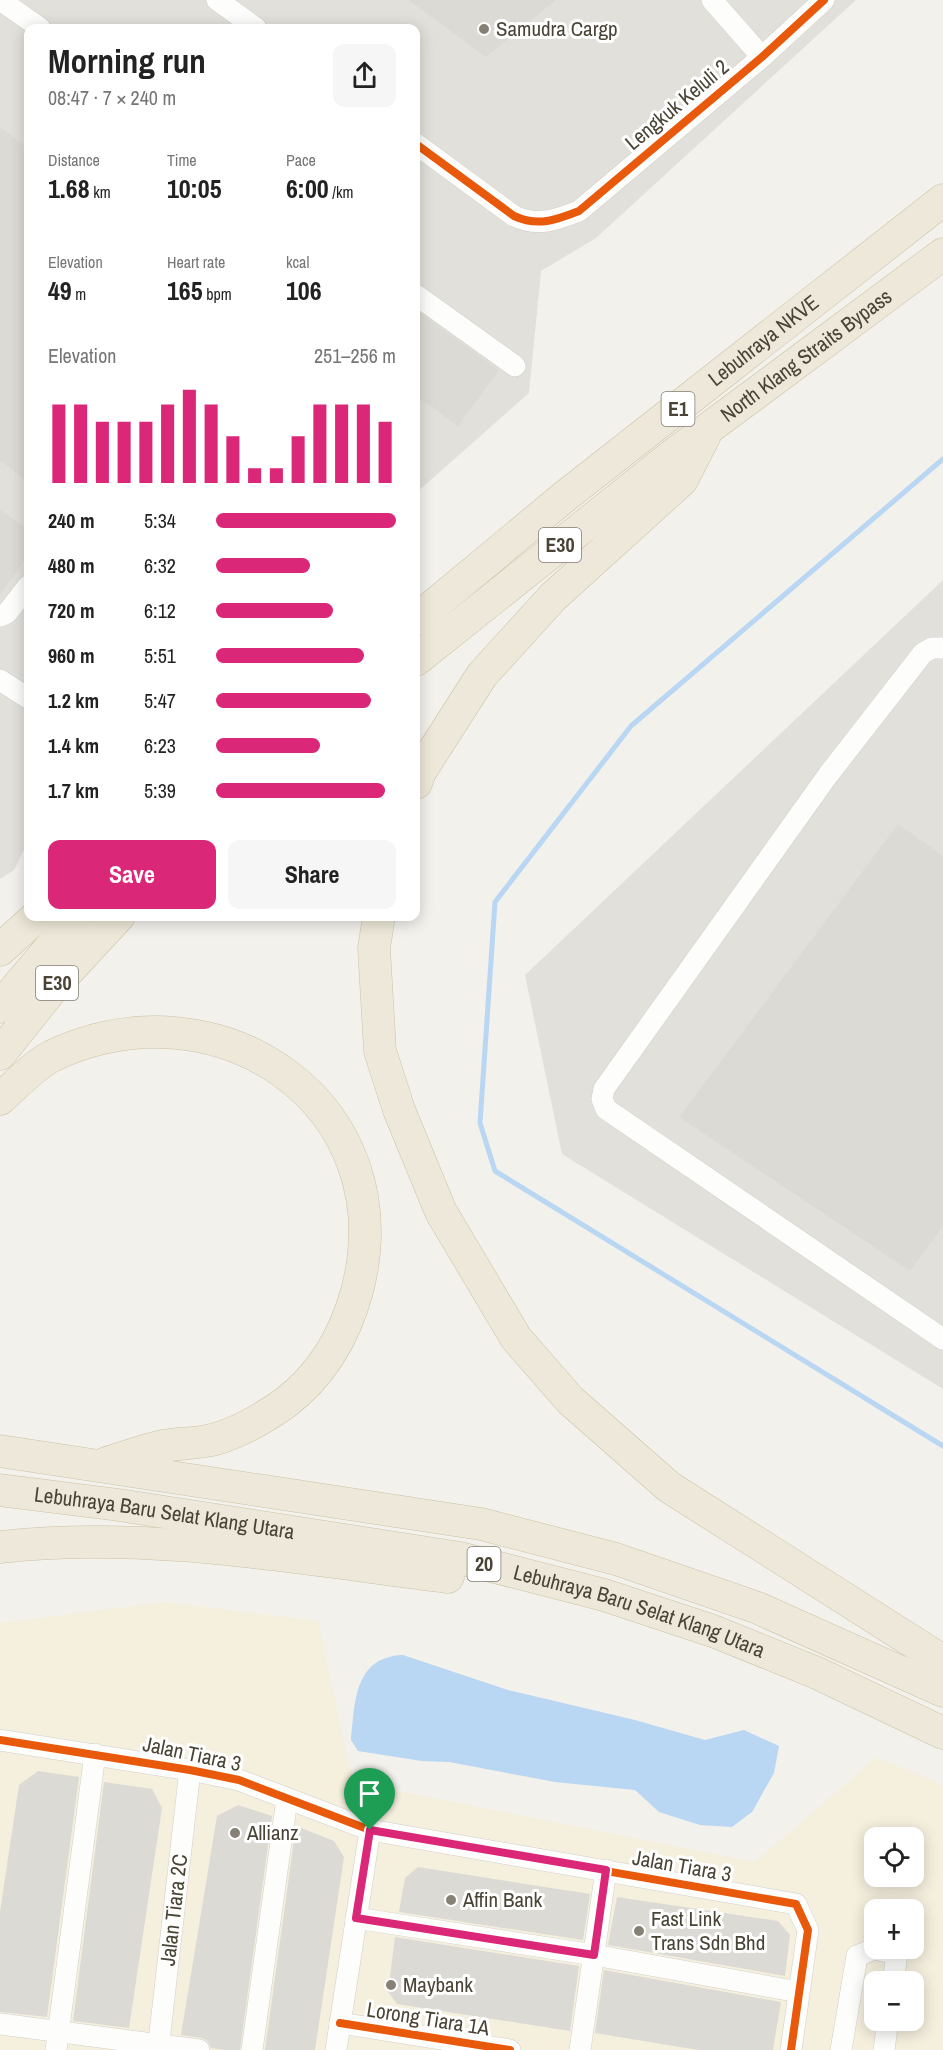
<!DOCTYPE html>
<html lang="en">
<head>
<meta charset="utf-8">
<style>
	body { margin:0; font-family:"Archivo Narrow",sans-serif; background:#f6f6f6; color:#222; height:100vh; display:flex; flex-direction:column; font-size:22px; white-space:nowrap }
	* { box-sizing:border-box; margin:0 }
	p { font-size:20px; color:#767676 }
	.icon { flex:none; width:33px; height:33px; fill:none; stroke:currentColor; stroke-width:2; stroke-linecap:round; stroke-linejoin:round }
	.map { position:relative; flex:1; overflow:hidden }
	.sheet { position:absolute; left:24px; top:24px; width:396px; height:897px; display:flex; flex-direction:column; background:#fff; border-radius:12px; box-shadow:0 3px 15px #0003 }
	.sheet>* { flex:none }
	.controls { position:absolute; left:864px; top:1827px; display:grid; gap:12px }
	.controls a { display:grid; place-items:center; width:60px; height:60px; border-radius:12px; background:#fff; box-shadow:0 3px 15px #0003; font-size:30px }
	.pin { position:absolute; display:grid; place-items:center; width:51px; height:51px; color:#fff; margin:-62px -26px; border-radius:50% 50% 50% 0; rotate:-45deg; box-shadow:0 0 6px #0007 }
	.pin .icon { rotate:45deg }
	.round { display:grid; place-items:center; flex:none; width:63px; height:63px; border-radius:12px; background:#f6f6f6 }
	.headline { display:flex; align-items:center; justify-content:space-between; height:102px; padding:0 24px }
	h1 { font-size:33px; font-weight:800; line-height:45px }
	.metrics { display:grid; grid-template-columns:repeat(3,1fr); gap:9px; height:102px; padding:6px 24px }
	.metrics div { display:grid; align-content:center }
	.metrics b { font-size:26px; font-weight:800 }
	.metrics small { font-size:16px; font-weight:400 }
	.metrics p { font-size:16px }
	.chart { height:168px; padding:12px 24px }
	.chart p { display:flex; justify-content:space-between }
	.chart svg { width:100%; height:108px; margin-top:6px; stroke:#db2777; stroke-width:6 }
	.action { display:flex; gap:12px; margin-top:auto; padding:12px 24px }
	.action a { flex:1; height:69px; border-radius:12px; background:#db2777; color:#fff; font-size:24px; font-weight:800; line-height:69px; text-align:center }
	.action a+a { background:#f6f6f6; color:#222 }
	ul { padding:0 24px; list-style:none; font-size:20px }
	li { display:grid; grid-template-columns:96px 72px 1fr; align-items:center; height:45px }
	li i { height:15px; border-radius:8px; background:#db2777 }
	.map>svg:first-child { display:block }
</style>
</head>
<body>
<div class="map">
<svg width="943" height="2050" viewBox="0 0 943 2050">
	<rect width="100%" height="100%" fill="#f2f1ec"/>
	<path fill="#f5efde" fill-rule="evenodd" d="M163,1602L318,1621L353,1782L755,1862L877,1757L938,1783L943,1787V2050H0V1623ZM874,1838H914V1876H874ZM874,1910H914V1948H874ZM874,1982H914V2020H874Z"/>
	<g fill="#e2e0da">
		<path d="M0,0H856L596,238L541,271L529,393L416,493V28H28V842L14,870L0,879Z"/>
		<path d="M943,580V1389L562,1154L525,975Z"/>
	</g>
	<path fill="#b9d6f3" d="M403,1655L508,1690L635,1720L705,1740L744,1730L779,1746L774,1773L752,1812L732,1827L700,1825L659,1812L635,1790L555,1782L449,1762L422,1761L358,1751L351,1740C355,1702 354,1657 403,1655Z"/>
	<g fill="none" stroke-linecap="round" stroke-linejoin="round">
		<path stroke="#b9d6f3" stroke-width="5" d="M943,459L631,726L495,902L480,1123L495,1171L943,1446"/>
	</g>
	<g fill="#dcdad4">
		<path d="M408,0H556L486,57Z"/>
		<path d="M0,127L28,149V482L0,460Z"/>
		<path d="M416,310L499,370L458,426L416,396Z"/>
		<path d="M0,510L28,530V555L0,595Z"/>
		<path d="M898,824L943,856V1226L910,1271L679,1117Z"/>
		<path d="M38,1771L79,1777L47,2017L0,2012V1912L19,1785Z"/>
		<path d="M104,1782L152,1789L162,1808L129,2028L73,2021Z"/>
		<path d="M238,1805L272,1816L240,2050H225L211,2048L207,2040L201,2038L181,2035L217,1816Z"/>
		<path d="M296,1826L334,1841L344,1857L315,2050H265Z"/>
		<path d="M418,1867L590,1894L583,1940L399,1912L405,1878Z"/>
		<path d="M617,1897L778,1921L790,1935L785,1976L608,1945Z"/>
		<path d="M395,1937L579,1966L570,2031L397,2004L388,1992Z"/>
		<path d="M604,1970L781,2002L773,2050H698L595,2033Z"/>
	</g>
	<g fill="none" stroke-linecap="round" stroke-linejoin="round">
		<g stroke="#d0cfc9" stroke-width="22">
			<g id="minor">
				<path d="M0,0L40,28"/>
				<path d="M217,0L256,28"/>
				<path d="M712,0L762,57"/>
				<path d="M416,144L514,216C538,227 556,220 579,211L762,57L824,0"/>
				<path d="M416,295L515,366"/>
				<path d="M0,616L7,613L28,586"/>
				<path d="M943,648H932L923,653L828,775L604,1089L602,1099L606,1109L943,1339"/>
				<path d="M0,680L28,698"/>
				<path d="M0,1740L190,1770L239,1780L370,1830L796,1904L808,1930L791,2050"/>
				<path d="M356,1918L594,1955L799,1992"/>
				<path d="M340,2023L510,2050"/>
				<path d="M0,2024L199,2050"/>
				<path d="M56,2050L95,1754"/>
				<path id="s1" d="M158,2050L190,1770"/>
				<path d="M252,2050L287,1799"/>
				<path d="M336,2050L370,1830"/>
				<path d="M580,2050L606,1870"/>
				<path d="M841,2050L857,1956L874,1949L897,1954L893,1982"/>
				<path d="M884,2050L888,2020"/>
			</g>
		</g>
		<g stroke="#ccc2a5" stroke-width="33">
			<g id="highway">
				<path id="s2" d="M416,620L564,497L943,200"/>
				<path id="s3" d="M416,660L674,454L943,254"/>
				<path d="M416,783L420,772L482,675L553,597L682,480L705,435"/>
				<path d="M379,916L374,948L380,1051L399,1110L441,1212L516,1338L570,1400L669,1487L943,1661"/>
				<path d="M0,950L37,916"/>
				<path d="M0,1007L77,916"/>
				<path d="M0,1054L56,984L119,916"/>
				<path d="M0,1099C16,1085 33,1066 52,1056C218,977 406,1104 357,1291C345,1335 322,1375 285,1403C264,1418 238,1433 212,1440C194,1444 176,1443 158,1447C141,1451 123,1458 106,1463"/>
				<path d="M0,1451L481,1524L616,1559L758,1608L943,1691"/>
				<path id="s4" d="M0,1490L119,1505L460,1558L604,1595L713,1631L817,1673L943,1733"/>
				<path d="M0,1547C148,1530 301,1559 448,1577"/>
			</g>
		</g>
		<use href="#minor" stroke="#fdfdfc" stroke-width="21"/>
		<use href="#highway" stroke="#ede8d9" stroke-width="32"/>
		<g stroke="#fff" stroke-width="11">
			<g id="cycleway">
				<path d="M416,144L514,216C538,227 556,220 579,211L762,57L824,0"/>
				<path d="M0,1740L190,1770L239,1780L370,1830L796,1904L808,1930L791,2050"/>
				<path d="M340,2023L510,2050"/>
			</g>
		</g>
		<use href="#cycleway" stroke="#e8590c" stroke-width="8"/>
	</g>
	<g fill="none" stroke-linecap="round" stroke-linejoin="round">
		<g stroke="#fff" stroke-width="12">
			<path id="route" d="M370,1830L606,1870L594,1955L356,1918Z"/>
		</g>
		<use href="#route" stroke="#db2777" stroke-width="8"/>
	</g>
	<g fill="#858176" stroke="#fff" stroke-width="2">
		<circle cx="484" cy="29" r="6"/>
		<circle cx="235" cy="1833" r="6"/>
		<circle cx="451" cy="1900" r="6"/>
		<circle cx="639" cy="1931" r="6"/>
		<circle cx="391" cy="1985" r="6"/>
	</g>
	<g text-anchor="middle" stroke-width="6" stroke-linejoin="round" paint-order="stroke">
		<g fill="#fff" stroke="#807c72" stroke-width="1.5">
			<rect x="661.5" y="392" width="33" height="34" rx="4.5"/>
			<rect x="539" y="528" width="42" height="34" rx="4.5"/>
			<rect x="36" y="966" width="42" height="34" rx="4.5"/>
			<rect x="467.5" y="1547" width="33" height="34" rx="4.5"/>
		</g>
		<g font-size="20" font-weight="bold" fill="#4a4436">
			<text x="678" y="416">E1</text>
			<text x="560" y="552">E30</text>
			<text x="57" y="990">E30</text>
			<text x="484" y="1571">20</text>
		</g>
		<g font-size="21" fill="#4a4436" stroke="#fff" text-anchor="start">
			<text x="496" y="36">Samudra Cargp</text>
			<text x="247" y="1840">Allianz</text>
			<text x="463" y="1907">Affin Bank</text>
			<text x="651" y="1926">Fast Link<tspan x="651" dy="24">Trans Sdn Bhd</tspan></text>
			<text x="403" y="1992">Maybank</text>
		</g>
		<g font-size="21" fill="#4a4436" stroke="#fff">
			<text transform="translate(677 105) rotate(-40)" y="7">Lengkuk Keluli 2</text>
			<text dy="7" stroke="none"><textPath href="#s2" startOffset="446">Lebuhraya NKVE</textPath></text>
			<text dy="7" stroke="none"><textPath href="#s3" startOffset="495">North Klang Straits Bypass</textPath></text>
			<text dy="7" stroke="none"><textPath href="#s4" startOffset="166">Lebuhraya Baru Selat Klang Utara</textPath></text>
			<text dy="7" stroke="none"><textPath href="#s4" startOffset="652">Lebuhraya Baru Selat Klang Utara</textPath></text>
			<text transform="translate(192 1754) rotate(12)" y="7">Jalan Tiara 3</text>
			<text transform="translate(682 1866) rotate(10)" y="7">Jalan Tiara 3</text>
			<text dy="7" stroke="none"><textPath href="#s1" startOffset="141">Jalan Tiara 2C</textPath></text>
			<text transform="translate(428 2019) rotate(9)" y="7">Lorong Tiara 1A</text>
		</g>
	</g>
</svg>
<div class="controls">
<a><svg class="icon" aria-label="locate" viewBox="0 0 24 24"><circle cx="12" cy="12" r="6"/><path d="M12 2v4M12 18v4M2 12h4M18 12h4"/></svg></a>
<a>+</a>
<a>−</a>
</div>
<div class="pin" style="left:370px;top:1830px;background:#1e9e55"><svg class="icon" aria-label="arrive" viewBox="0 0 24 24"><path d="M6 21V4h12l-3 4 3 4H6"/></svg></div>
<section class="sheet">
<div class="headline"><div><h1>Morning run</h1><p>08:47 · 7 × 240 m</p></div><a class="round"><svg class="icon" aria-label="share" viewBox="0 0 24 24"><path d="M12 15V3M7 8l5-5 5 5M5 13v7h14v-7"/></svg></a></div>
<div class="metrics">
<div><p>Distance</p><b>1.68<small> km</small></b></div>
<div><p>Time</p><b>10:05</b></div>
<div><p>Pace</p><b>6:00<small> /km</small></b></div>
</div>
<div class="metrics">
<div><p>Elevation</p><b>49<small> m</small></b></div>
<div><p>Heart rate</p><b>165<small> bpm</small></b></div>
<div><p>kcal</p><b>106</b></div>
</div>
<div class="chart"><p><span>Elevation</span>251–256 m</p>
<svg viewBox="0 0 160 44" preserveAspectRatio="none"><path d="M5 44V12M15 44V12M25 44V19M35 44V19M45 44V19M55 44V12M65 44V6M75 44V12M85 44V25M95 44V38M105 44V38M115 44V25M125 44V12M135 44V12M145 44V12M155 44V19"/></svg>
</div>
<ul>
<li><b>240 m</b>5:34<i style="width:100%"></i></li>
<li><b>480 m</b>6:32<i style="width:52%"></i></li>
<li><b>720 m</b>6:12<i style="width:65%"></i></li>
<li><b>960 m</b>5:51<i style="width:82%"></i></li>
<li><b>1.2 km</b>5:47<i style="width:86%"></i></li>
<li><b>1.4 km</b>6:23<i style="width:58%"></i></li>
<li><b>1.7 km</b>5:39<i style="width:94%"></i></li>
</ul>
<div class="action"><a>Save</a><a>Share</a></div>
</section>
</div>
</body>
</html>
